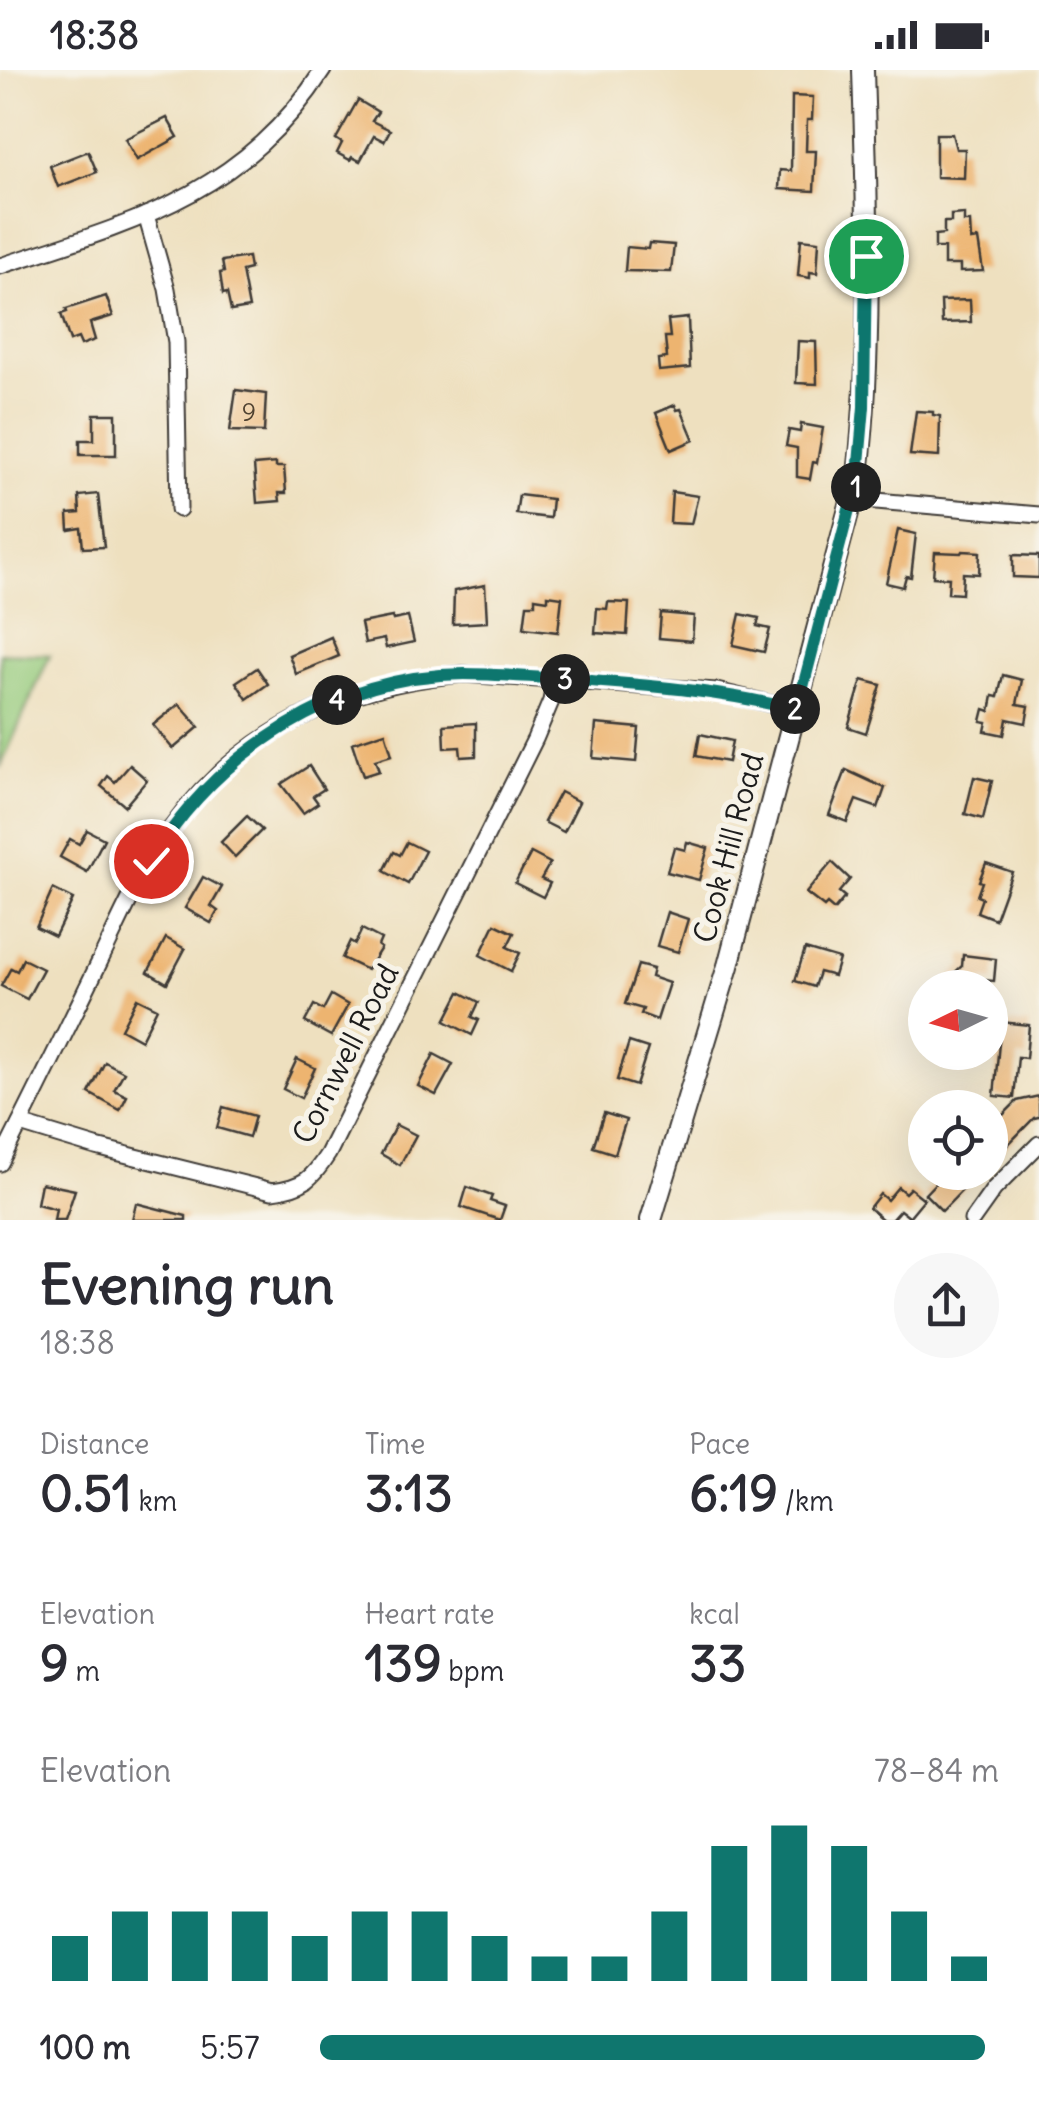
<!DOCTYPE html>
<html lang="en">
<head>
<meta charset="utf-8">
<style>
	body { margin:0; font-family:Delius,sans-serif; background:#f7f7f7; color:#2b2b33; height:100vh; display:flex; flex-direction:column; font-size:38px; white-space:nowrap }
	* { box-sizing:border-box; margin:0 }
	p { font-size:32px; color:#7c7c81 }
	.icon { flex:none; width:55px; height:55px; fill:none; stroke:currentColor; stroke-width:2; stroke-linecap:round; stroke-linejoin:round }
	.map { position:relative; height:1150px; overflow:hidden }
	.side { display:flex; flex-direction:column; background:#fff; flex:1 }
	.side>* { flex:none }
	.needle { width:65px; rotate:265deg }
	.fabs { position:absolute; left:908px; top:900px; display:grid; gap:20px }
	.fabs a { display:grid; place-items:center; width:100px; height:100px; border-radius:50%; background:#fff; box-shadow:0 10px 40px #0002; font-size:50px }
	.pin { position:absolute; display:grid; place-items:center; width:85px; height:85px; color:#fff; margin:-42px; border:5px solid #fff; border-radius:50%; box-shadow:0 2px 10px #0007 }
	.km { position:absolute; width:50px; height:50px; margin:-25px; border-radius:50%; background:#222; color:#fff; font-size:28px; line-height:50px; text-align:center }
	.round { display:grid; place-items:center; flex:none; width:105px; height:105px; border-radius:52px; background:#f7f7f7 }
	.head { display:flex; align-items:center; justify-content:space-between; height:170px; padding:0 40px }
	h1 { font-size:55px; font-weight:700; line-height:75px }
	.stats { display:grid; grid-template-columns:repeat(3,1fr); gap:15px; height:170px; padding:10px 40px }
	.stats div { display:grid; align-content:center }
	.stats b { font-size:50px; font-weight:700 }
	.stats small { font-size:28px; font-weight:400 }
	.stats p { font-size:28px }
	.chart { height:280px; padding:20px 40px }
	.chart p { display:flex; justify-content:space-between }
	.chart svg { width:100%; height:180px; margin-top:10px; stroke:#0f766e; stroke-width:6 }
	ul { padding:0 40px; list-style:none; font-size:32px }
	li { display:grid; grid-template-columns:160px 120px 1fr; align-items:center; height:75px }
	li i { height:25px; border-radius:12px; background:#0f766e }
	.status { display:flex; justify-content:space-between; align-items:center; height:70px; padding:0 50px; background:#fff; direction:ltr }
	.status svg { height:28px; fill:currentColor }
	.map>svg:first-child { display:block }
</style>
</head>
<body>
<div class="status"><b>18:38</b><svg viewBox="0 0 49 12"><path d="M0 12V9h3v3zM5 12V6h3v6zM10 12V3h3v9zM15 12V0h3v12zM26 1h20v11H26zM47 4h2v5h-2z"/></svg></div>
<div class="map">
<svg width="1039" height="1150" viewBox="0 0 1039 1150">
	<rect width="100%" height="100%" fill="#f7f3e8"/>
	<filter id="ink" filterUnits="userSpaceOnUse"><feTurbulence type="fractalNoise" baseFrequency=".01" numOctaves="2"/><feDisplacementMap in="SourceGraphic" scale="20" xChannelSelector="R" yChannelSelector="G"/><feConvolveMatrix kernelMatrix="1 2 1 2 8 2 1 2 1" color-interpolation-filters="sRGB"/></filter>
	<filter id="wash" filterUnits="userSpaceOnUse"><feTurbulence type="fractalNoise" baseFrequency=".0048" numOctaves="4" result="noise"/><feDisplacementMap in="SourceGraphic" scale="40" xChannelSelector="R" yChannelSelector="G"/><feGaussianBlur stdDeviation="2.25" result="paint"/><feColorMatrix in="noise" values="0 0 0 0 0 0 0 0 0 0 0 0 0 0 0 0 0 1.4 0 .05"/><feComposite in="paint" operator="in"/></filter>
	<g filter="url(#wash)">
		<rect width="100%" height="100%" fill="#eee0bf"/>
		<path fill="#96cb7d" stroke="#59744c" stroke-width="2.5" d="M0,583L50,585L0,698Z"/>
		<g id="blocks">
			<g fill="#edb46f">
				<path d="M792,26L813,27L812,50H807L806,81H816L814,121L779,119L780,100L791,101Z"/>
				<path d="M358,30L378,42L372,51L390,60L384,71L374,66L360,91L352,87L350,90L337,83L342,73L336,69Z"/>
				<path d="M167,48L178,67L137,90L125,69Z"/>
				<path d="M936,64H952L956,79H965L964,108L936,107Z"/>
				<path d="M88,81L97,102L58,117L50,96Z"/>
				<path d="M964,144V152H970L971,170L978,169L983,201L960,202V195H944V178H935V165L944,164V152H951V145Z"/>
				<path d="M801,169L819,171L817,203L810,202V208L798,206Z"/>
				<path d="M649,173L674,175L671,202L625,201L627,177L648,179Z"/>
				<path d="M248,187L250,199L242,201L249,238L231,241L227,223L223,224L220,203L224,202L222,191Z"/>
				<path d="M106,226L113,246L90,253L95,270L81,275L78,268L70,271L61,244L67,242L66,239Z"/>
				<path d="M970,230L971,252L942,253L941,231Z"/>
				<path d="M688,248L690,298L659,301L658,289L667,288L665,267H670L668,250Z"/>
				<path d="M798,271L816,272L817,314L796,313Z"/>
				<path d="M236,320L266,324L264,362L230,361Z"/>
				<path d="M675,335L677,340L681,339L694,370L671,380L656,343Z"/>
				<path d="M916,341L933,342V345L940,346L939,387L910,385Z"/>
				<path d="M94,344H116V385H80V370H94Z"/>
				<path d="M801,354L823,358L817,393L813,392L810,409L797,407V378L786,376L789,360L800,362Z"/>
				<path d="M276,393V397H284L286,423H279L280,431L257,433L254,395Z"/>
				<path d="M672,422L698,426L691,454L670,453Z"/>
				<path d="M98,424L104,477L83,478L81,458L69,460L68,444L80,443L79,426Z"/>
				<path d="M519,425L552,429L550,448L516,444Z"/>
				<path d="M898,460L916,464L911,507L906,506L903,517L886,513Z"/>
				<path d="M962,481L980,482L979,504L963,503L962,524L948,523L949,508L933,507L935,482L961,483Z"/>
				<path d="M1013,485L1039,486V508L1013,507Z"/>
				<path d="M485,515L487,552L453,554L454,521Z"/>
				<path d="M548,525L562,527L558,562L524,558L527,534H535V528L548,530Z"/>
				<path d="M608,532L629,533L627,565L595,563L597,538L607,539Z"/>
				<path d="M661,543L694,546L692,571L659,568Z"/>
				<path d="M740,544L759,548L757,556L770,559L764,582L733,575Z"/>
				<path d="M392,547L393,550L408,547L414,572L386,578L384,569L365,573L361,553Z"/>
				<path d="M331,567L339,586L296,604L289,585Z"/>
				<path d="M257,598L268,614L247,629L236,612Z"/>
				<path d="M1003,605L1022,610L1017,634L1029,636L1026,653L1007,649L1004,665L985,661L987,652L981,651L984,639L990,641L993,626L998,627Z"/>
				<path d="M862,610L881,615L866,663L848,657Z"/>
				<path d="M179,634L199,657L173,679L153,655Z"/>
				<path d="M476,653V686L461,687L460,677L445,678L444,655Z"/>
				<path d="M596,654L639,658L636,692L593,688Z"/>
				<path d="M385,662L392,685L375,690L379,701L363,706L352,673Z"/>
				<path d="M700,664L732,671L728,692L696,686Z"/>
				<path d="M130,695L147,710L125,736L101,716L108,706L115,712Z"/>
				<path d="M309,696L324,719L313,726L318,733L303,743L281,714Z"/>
				<path d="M846,700L885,718L878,738L856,730L847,752L829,745Z"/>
				<path d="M974,707L992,711L983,749L965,744Z"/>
				<path d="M560,722L579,732L564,762L544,752Z"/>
				<path d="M247,746L262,760L235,787L221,772Z"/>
				<path d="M87,760L104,769L87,802L60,787L70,769L79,774Z"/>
				<path d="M407,772L425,781L408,814L384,801L394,782L400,785Z"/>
				<path d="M687,772L708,778L699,810L667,802L674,777L685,780Z"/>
				<path d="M531,783L550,793L541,809L550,813L543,827L515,813Z"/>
				<path d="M832,792L850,809L839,822L845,827L834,840L827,834L824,837L806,823Z"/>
				<path d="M986,793L1012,802L995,849L977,842L982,828L977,826L982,812L979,811Z"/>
				<path d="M203,807L222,817L211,836L218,841L211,853L185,838Z"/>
				<path d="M53,819L73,829L55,866L36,857Z"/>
				<path d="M667,842L688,849L678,882L657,876Z"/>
				<path d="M495,854L514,863L507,877L520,883L511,901L480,885Z"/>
				<path d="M362,859L381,869L378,876L381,878L367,900L342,888L350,871L355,874Z"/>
				<path d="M166,868L185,879L167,913L148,902Z"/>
				<path d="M805,879L839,889L834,906L819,902L814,917L795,911Z"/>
				<path d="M963,885L996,889L994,911L983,910L982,918H938L962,896Z"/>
				<path d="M23,889L43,899L27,929L1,916L11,898L17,901Z"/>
				<path d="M638,895L653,899L651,907L669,913L657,950L641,944L643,939L625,934Z"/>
				<path d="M460,922L479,932L472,947L479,950L472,965L445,951Z"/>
				<path d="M331,925L348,935L331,966L305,952L314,935L323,940Z"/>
				<path d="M137,928L157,938L141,970L121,959Z"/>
				<path d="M1001,952L1029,955L1026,988L1018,987L1014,1028L994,1026Z"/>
				<path d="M629,972L648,978L636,1016L617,1010Z"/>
				<path d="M434,984L453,994L436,1025L418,1016Z"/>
				<path d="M297,989L315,998L301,1028L283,1019Z"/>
				<path d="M105,992L124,1002L114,1020L127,1026L120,1040L89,1023Z"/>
				<path d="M1039,1026V1047L1034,1048L990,1093V1058L1017,1031Z"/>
				<path d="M223,1037L255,1046L249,1067L217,1058Z"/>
				<path d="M604,1043L626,1050L615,1084L593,1077Z"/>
				<path d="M396,1055L416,1065L400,1095L381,1084Z"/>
				<path d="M946,1102H980L942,1141L925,1124Z"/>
				<path d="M41,1113L75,1120L65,1150H54L56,1139L37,1134Z"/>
				<path d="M467,1117L492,1126L490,1131L505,1136L500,1150L461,1137Z"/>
				<path d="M898,1117L905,1123L910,1118L924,1129L909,1147L900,1140L891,1150H883L869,1138L880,1124L887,1130Z"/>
				<path d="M136,1133L186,1146V1150H132Z"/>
			</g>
		</g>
	</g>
	<g filter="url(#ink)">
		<use href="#blocks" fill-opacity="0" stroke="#3c3934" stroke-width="2.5"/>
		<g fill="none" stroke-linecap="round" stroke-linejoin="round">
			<g stroke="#3c3934" stroke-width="19">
				<g id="minor">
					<path d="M146,145L167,219L176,272L179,439"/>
					<path d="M0,196C133,153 243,124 323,0"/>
					<path d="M853,429L1039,445"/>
					<path d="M20,1054L96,1077L272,1121C304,1117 312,1109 328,1084L535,669L551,631L555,609"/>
					<path d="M0,1093C33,1028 66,961 98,895C120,850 141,801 170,760C241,660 344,614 463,604L716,621L797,640"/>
					<path d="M972,1150L994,1119L1039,1074"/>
				</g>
			</g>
			<g stroke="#3c3934" stroke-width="24">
				<path id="tertiary" d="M651,1150L728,896L858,405C873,272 867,134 863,0"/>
			</g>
			<use href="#minor" stroke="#fff" stroke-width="15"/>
			<use href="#tertiary" stroke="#fff" stroke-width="20"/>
		</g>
	</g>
	<g fill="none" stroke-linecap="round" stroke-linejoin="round" filter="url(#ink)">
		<g stroke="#fff" stroke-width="20">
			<path id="route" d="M151,791C217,682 335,605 464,604C502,604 541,608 578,610C654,616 723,621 797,640L858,405L864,337L866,186"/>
		</g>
		<use href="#route" stroke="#0f766e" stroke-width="12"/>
	</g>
	<g text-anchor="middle" stroke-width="10" stroke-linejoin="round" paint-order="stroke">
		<g font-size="25" fill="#504231">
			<text x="249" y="351">9</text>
		</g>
		<g font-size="30" fill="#1c1c1c" stroke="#f7f3e8">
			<text transform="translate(729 778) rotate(-75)" y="10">Cook Hill Road</text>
			<text transform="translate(346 984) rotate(-63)" y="10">Cornwell Road</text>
		</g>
	</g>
</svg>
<div class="fabs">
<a><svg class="needle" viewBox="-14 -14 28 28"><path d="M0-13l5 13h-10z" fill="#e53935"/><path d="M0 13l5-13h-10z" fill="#7c7c81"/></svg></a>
<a><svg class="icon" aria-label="locate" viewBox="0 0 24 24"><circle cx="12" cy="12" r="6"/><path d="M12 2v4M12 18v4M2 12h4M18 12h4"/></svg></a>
</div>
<div class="pin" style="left:866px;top:186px;background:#1e9e55"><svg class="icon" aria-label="arrive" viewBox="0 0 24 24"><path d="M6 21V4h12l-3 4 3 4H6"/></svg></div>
<div class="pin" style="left:151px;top:791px;background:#d93025"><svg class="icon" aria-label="check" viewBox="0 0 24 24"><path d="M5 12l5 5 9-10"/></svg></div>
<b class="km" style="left:856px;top:417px">1</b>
<b class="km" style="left:795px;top:639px">2</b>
<b class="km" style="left:565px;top:609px">3</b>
<b class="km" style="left:337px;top:630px">4</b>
</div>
<section class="side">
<div class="head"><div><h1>Evening run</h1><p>18:38</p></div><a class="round"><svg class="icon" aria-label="share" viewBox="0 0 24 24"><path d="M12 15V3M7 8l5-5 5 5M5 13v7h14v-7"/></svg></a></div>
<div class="stats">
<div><p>Distance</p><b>0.51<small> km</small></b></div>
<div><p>Time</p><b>3:13</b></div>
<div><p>Pace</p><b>6:19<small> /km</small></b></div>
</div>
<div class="stats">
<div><p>Elevation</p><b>9<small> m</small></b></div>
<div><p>Heart rate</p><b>139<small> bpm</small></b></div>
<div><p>kcal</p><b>33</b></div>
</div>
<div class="chart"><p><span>Elevation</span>78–84 m</p>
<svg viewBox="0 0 160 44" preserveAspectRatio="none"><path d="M5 44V33M15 44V27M25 44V27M35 44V27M45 44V33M55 44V27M65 44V27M75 44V33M85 44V38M95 44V38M105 44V27M115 44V11M125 44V6M135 44V11M145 44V27M155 44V38"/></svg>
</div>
<ul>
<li><b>100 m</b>5:57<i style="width:98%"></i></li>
</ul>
</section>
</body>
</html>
